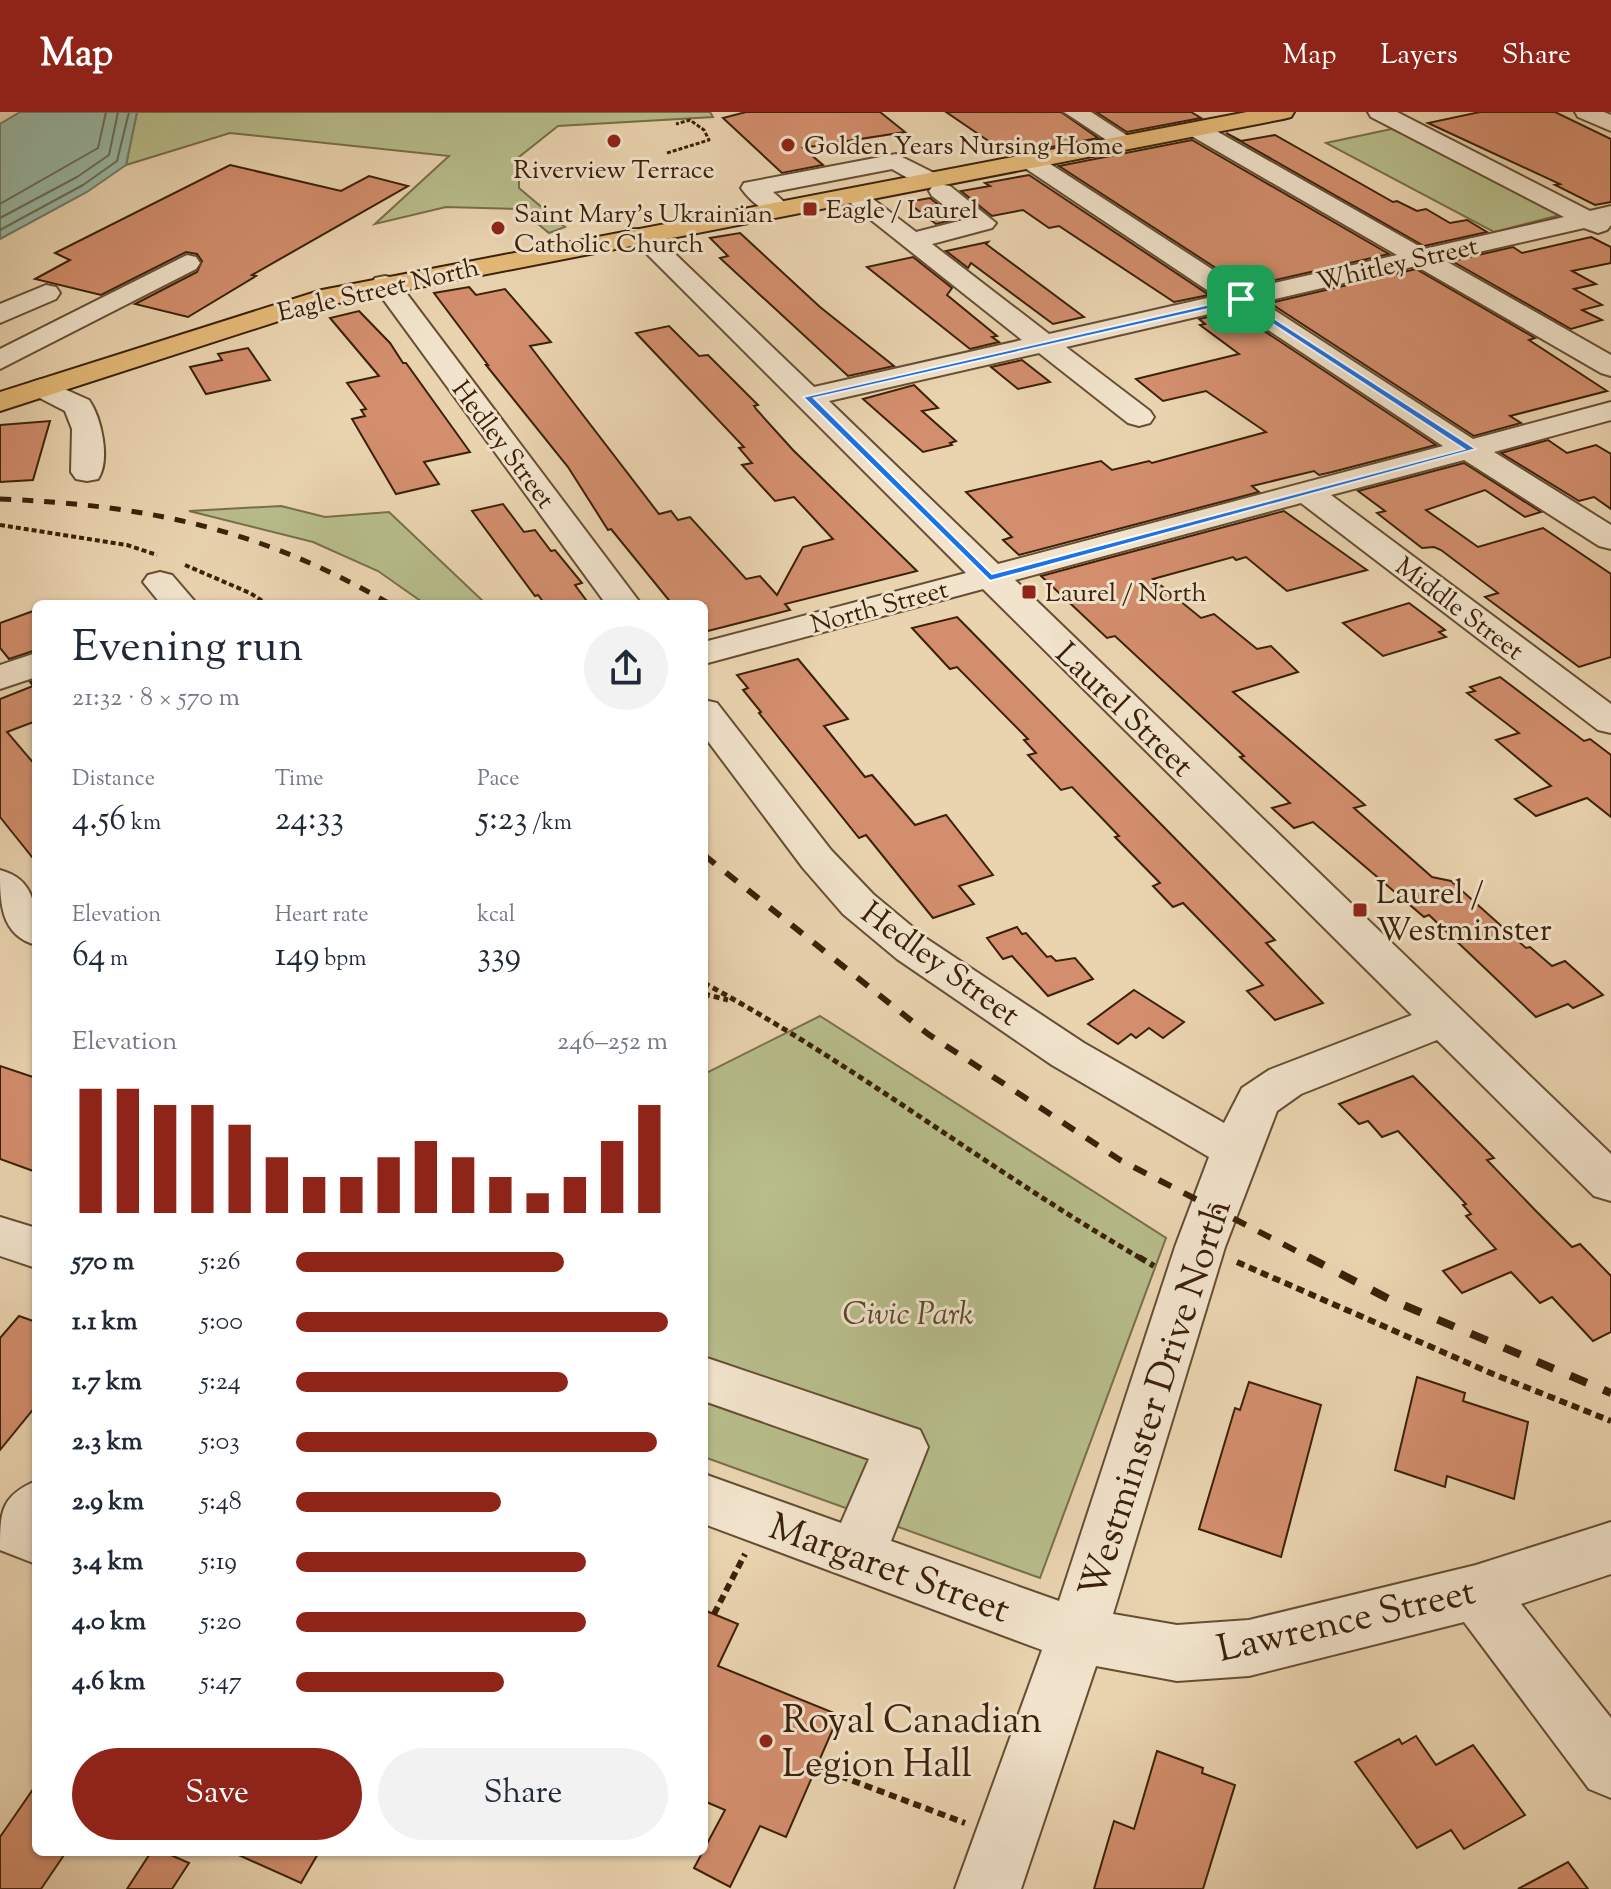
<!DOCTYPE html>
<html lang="en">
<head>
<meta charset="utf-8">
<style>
	body { margin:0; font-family:"Sorts Mill Goudy",serif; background:#f2f2f3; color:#1f2937; height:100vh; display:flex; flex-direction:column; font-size:30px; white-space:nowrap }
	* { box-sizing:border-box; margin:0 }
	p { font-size:26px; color:#747a83 }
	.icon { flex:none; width:44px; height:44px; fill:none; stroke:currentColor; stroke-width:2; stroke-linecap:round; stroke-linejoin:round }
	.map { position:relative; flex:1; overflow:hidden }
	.sheet { position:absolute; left:32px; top:488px; width:676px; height:1256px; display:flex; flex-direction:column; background:#fff; border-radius:12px; box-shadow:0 2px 6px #0004 }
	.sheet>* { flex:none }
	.pin { position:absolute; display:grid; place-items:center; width:68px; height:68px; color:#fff; margin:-34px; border-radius:16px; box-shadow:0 4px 12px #0006 }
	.round { display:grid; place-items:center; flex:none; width:84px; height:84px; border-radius:42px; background:#f2f2f3 }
	.overview { display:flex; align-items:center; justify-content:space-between; height:136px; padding:0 40px }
	h1 { font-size:44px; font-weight:600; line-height:60px }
	.metrics { display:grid; grid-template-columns:repeat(3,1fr); gap:12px; height:136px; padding:8px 40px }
	.metrics div { display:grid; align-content:center }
	.metrics b { font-size:34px; font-weight:600 }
	.metrics small { font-size:22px; font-weight:400 }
	.metrics p { font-size:22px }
	.chart { height:224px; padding:16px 40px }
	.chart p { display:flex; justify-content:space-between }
	.chart svg { width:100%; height:144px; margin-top:8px; stroke:#8f2418; stroke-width:6 }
	.cta { display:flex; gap:16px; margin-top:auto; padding:16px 40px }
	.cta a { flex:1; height:92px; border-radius:48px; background:#8f2418; color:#fff; font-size:32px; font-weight:600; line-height:92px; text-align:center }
	.cta a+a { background:#f2f2f3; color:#1f2937 }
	ul { padding:0 40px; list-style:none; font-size:26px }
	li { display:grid; grid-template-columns:128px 96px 1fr; align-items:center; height:60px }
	li i { height:20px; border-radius:10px; background:#8f2418 }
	header { display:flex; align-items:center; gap:48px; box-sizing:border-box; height:112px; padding:0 40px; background:#8f2418; color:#fff }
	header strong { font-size:38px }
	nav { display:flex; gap:44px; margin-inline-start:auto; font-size:28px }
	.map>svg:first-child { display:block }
</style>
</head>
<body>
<header>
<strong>Map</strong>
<nav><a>Map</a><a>Layers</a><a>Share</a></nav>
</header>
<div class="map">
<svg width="1611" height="1777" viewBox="0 0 1611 1777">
	<rect width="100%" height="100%" fill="#ead4b0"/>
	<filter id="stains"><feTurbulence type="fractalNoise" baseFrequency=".0025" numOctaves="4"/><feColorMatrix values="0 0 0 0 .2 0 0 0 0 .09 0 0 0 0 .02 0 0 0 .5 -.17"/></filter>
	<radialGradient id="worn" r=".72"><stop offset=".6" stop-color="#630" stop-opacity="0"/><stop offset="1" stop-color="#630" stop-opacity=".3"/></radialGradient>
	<g fill="#b7bd8b" stroke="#796f4a" stroke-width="2">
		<path d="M137,0H710L713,5L558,14L519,45V76L565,115L549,121L520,97L446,95L375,112L449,44L230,21L126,53Z"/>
		<path d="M1396,16L1568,101L1494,120L1326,31Z"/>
		<path d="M281,394L325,405L389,400L486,492H425L378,459L313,430L189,399Z"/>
		<path d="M820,904L1166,1126L1040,1466L704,1345V962Z"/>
	</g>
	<path fill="#99b9a5" stroke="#737c67" stroke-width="2" d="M20,0H137L126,53L87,80L0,127V12Z"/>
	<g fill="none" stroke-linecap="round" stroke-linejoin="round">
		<g stroke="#6a6d57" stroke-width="2">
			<path d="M0,92L98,36L106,0"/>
			<path d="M0,106L77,65L109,43L118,0"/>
			<path d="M0,118L83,73L117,49L129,0"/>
		</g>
	</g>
	<g fill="#d38e6d" stroke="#3b2109" stroke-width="2">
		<path d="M746,0H880L905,20L803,36L823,53L782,61L723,6Z"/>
		<path d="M946,0H1061L1098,26L1009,43Z"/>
		<path d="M1096,0H1191L1201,6L1127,20Z"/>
		<path d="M1480,0H1555L1611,27V90L1595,93L1555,73L1560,72L1428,11Z"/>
		<path d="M1226,21L1241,29L1275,23L1393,90L1397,89L1417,99L1426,97L1450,111L1467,108L1487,120L1424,134Z"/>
		<path d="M1192,28L1389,142L1245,175L1059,54Z"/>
		<path d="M230,53L341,79L369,64L408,74L252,163L256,164L188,205L135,192L197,160L202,149L197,142L186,140L101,183L35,167L70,148L55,141Z"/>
		<path d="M1029,63L1209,183L1174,190L1059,114L1049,116L1023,98L992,104L961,79L990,74L985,71Z"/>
		<path d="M930,86L956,107L936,112L907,90Z"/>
		<path d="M740,121L820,195L894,254L848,264L720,146L728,144L710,126Z"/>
		<path d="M1591,125L1611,135V151L1572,159L1596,172L1574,177L1602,193L1582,198L1602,208L1571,217L1452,149L1513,135L1522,141Z"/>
		<path d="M988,130L986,132L1084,205L1053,212L971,151L968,156L946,139Z"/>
		<path d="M913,145L952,176L947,183L997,224L992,225L999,230L970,237L867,155Z"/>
		<path d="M1416,157L1535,226L1529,228L1607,279L1510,304L1521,311L1474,324L1270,191Z"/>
		<path d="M469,175L476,183L505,177L551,230L530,234L659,402L671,399L678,408L690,405L746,467L760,464L777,483L803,435L833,427L794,385L775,389L742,353L752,351L739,336L744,335L636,221L669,214L699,244L708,243L758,293L754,294L756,297L793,338L917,459L785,492L790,498L704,520V492H672L611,417L608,418L568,355L486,253H488L434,181Z"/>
		<path d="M359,199L390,231L403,251H406L470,340L424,350L439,372L396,382L352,307L365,304L361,298L366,297L347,271L379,264L330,206Z"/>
		<path d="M1234,199L1436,333L1332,360L1319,363L1314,359L1252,374L1259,380L1019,443L1003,428L1012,425L966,380L1101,349L1112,358L1149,349L1152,351L1266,320L1206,279L1163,289L1136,267L1239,242L1200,213L1205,212L1199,207Z"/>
		<path d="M248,236L270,268L206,282L190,255L222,248L218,242Z"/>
		<path d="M1022,248L1050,270L1018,277L991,255Z"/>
		<path d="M914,273L938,296L922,299L956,329L950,331L952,333L923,340L863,287Z"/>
		<path d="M50,309L33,368L0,370V313Z"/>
		<path d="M1548,328L1567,341L1596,333L1611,342V397L1594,385L1579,389L1501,341Z"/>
		<path d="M1464,351L1541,400L1525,405L1485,378L1426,398L1478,435L1543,416L1611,462V545L1579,555L1485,485L1498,481L1441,438L1434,435L1422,436L1377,401L1385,399L1358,379Z"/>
		<path d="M503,392L524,420L535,418L551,439L555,438L582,471L575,473L589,492H545L538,483L535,484L472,399Z"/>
		<path d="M1284,399L1367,458L1287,479L1246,445L1236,448L1233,445L1153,467L1201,506L1214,502L1257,537L1271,534L1298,560L1233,580L1365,693L1354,696L1432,765L1451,769L1526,836L1530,835L1552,854L1565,849L1603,883L1573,896L1568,892L1536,905L1429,803L1424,805L1313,710L1294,716L1272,696L1290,691L1240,645L1244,644L1115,524L1107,526L1041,464Z"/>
		<path d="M1409,491L1445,518L1439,520L1446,525L1383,544L1343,511Z"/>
		<path d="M36,498V538L9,547L0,536V511Z"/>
		<path d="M957,505L1275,828L1266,831L1323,891L1275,908L1247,879L1263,873L1183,791L1173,795L1153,774L1160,771L1115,725L1119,724L1072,675L1061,678L1028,643L1036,641L1024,628L1028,627L957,555L950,557L912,516Z"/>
		<path d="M798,547L848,607L824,614L865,665L872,663L915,713L946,703L993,763L959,774L974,792L933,806L866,723L859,726L759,601L761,600L743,578L748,576L737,563Z"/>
		<path d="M1500,565L1584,629L1590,627L1611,643V705L1587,686L1536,704L1515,687L1551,674L1496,628L1519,621L1467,581L1475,579L1470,575Z"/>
		<path d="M36,568V609L7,620L36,654V750L0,705V587L33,574L30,570Z"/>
		<path d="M1017,815L1022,822L1026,821L1047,845L1051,844L1056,849L1075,846L1093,867L1048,884L1012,844L1003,847L987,826Z"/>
		<path d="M1134,878L1184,910L1163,926L1149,916L1136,926L1131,922L1118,932L1088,912Z"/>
		<path d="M0,954L36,966V1060L0,1047Z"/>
		<path d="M1413,964L1494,1046L1487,1048L1535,1098L1572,1135L1580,1132L1611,1164V1220L1593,1229L1552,1185L1540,1191L1511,1160L1462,1181L1443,1159L1496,1137L1466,1104L1471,1102L1463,1093L1466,1092L1398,1019L1382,1025L1368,1009L1359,1012L1339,992Z"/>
		<path d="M19,1204L36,1210V1294L0,1338V1226Z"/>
		<path d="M1417,1265L1465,1281L1463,1289L1528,1310L1514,1387L1447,1364L1445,1375L1395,1358Z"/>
		<path d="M1249,1270L1321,1293L1281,1445L1199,1417L1235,1296L1240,1298Z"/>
		<path d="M704,1498L738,1512L718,1554L839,1603L786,1725L760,1714L730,1775L694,1756L725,1698L704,1689Z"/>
		<path d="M1416,1624L1436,1653L1473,1633L1525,1703L1464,1737L1451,1718L1417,1736L1355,1650L1399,1627L1402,1632Z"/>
		<path d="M1157,1639L1203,1656L1202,1661L1235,1673L1203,1777H1094L1114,1709L1134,1717Z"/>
		<path d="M36,1673V1740H66L41,1777H0V1725Z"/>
		<path d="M151,1740H164L189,1751L172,1777H127Z"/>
		<path d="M232,1740H319L301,1771Z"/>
		<path d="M1568,1750L1588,1777H1518Z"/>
	</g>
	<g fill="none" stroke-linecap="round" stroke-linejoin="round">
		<g stroke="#674e33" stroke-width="4">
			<g id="minor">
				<path d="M1064,0H1091L1137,30L1133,35H1117Z"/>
				<path d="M1368,0H1397L1590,99L1611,94V113L1607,118L1598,121L1584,116L1444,148L1611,243V264L1601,261L1416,154L1262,190L1473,327L1611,290V308L1494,340L1611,413V437L1599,434L1464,348L1331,383L1611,592V621L1598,618L1301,391L1015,468L1611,1042V1089L1594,1084L1437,928L1301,982L1277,999L1225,1135L1113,1502L1177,1513L1249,1508L1476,1453L1611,1410V1462L1521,1492L1611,1606V1686L1589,1677L1464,1510L1249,1564L1177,1569L1096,1554L1021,1777H955L1042,1538L704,1412V1362L841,1411L869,1347L704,1289V1245L920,1318L928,1335L891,1429L1059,1489L1175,1135L1209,1045L1052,953L897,847L843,802L803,756L704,624V588L717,591L831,738L873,782L927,827L1084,931L1224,1011L1242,976L1269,958L1412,903L983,477L704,552V530L966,461L627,122L631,117H649L814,275L1022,228L851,92L855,87H873L916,120L963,108L932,84L929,79L932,75L920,73L892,57L773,80L791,96L787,101C769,106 751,90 741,76L744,71L896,42L938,63L941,68L938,72L950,74L996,111L992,116L932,132L1049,222L1216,184L1022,54L1018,49L1022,44H1038L1244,178L1397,143L1188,22L1184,17L1188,12H1204L1424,137L1564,105L1371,5ZM1235,196L1443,334L998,452L829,289L1039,241L1128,311L1139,314L1150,311L1154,305L1150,299L1066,235Z"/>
				<path d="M1575,0H1604L1611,3V19L1578,5Z"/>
				<path d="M187,143L196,145L200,151L196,157L0,257V237Z"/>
				<path d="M385,164L395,166L641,492H606L372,172L375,166Z"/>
				<path d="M46,173L56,175L60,181L56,187L0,211V192Z"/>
				<path d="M42,267L89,288C101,305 111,348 98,367L87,369L76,367L71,360L72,317L65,299L32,282L27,276L32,270Z"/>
				<path d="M160,460L172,463L197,492H161L143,470L148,463Z"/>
				<path d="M36,541V565L0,577V553Z"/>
				<path d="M0,758C38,768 36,800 36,833C0,823 0,790 0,758Z"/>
				<path d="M0,1105L36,1116V1156L0,1144Z"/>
				<path d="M36,1369V1452L0,1438C0,1401 0,1384 36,1369Z"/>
			</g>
		</g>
		<g stroke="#3b2109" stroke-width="4">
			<path id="major" d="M1247,0H1294L1291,5L1283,7L328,193L0,299V280L322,178Z"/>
		</g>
		<path stroke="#3b2109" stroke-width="3" stroke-dasharray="4 2" stroke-linecap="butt" d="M667,41L709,28L704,18L690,8L676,12"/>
		<g stroke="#3b2109" stroke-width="4" stroke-dasharray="5 3" stroke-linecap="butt">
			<path d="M0,413L127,433L157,443"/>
			<path d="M185,453L250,481L267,492"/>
		</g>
		<g stroke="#3b2109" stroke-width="5" stroke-dasharray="6 4" stroke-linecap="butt">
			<path d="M704,871C856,953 993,1061 1142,1147"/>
			<path d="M704,882L728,888"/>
		</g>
		<g stroke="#3b2109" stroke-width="6" stroke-dasharray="8 5" stroke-linecap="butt">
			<path d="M1139,1145L1154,1154"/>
			<path d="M1237,1150L1493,1262L1611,1309"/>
			<path d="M714,1502L745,1442"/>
			<path d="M816,1655L965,1711"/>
		</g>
		<use href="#minor" fill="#f1e3cc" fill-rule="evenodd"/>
		<use href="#major" fill="#e5ba78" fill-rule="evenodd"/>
		<path stroke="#3b2109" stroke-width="5" stroke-dasharray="11 11" stroke-linecap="butt" d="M0,387C147,393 261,417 390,492"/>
		<path stroke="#3b2109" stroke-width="6" stroke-dasharray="14 14" stroke-linecap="butt" d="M704,743L928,922L1120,1048L1312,1147"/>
		<path stroke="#3b2109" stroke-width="8" stroke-dasharray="18 18" stroke-linecap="butt" d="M1308,1145L1389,1187L1611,1281"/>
	</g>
	<path fill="#1a73e8" stroke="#fff" stroke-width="2" fill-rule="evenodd" d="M1241,185L1476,337L990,469L803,285ZM1239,190L1464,337L992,462L814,286Z"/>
	<g fill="#8f2418" stroke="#f1e3cc" stroke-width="3">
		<circle cx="614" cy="29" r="8"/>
		<circle cx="788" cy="33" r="8"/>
		<rect x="802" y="89" width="16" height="16" rx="4"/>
		<circle cx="498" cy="116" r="8"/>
		<rect x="1021" y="472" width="16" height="16" rx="4"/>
		<rect x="1352" y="790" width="16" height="16" rx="4"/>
		<circle cx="766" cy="1629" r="8"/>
	</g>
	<g text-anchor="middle" stroke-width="6" stroke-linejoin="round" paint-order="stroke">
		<g font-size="26" fill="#3b2109" stroke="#f1e3cc" text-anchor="start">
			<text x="804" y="42">Golden Years Nursing Home</text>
			<text x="614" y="66" text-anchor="middle">Riverview Terrace</text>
			<text x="826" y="106">Eagle / Laurel</text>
			<text x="514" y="110">Saint Mary's Ukrainian<tspan x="514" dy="30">Catholic Church</tspan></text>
			<text x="1045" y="489">Laurel / North</text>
		</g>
		<g font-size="26" fill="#3b2109" stroke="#f1e3cc">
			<text transform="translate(1397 151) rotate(-13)" y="9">Whitley Street</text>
			<text transform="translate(378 177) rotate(-13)" y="9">Eagle Street North</text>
			<text transform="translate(504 332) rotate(53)" y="9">Hedley Street</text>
			<text transform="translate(879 494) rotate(-15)" y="9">North Street</text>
			<text transform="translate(1460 496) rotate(37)" y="9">Middle Street</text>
		</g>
		<g font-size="32" fill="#3b2109" stroke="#f1e3cc">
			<text transform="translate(1125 597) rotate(44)" y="11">Laurel Street</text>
			<text transform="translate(941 851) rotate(36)" y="11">Hedley Street</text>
		</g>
		<g font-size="32" fill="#3b2109" stroke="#f1e3cc" text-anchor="start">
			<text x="1376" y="791">Laurel /<tspan x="1376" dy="37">Westminster</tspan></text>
		</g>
		<g font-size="32" font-style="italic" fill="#5a482a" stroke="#f1e3cc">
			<text x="908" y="1212">Civic Park</text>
		</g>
		<g font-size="38" fill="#3b2109" stroke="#f1e3cc">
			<text transform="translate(1154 1286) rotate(-72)" y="13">Westminster Drive North</text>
			<text transform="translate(890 1455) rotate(20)" y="13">Margaret Street</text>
			<text transform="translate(1346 1507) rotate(-13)" y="13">Lawrence Street</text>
		</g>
		<g font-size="38" fill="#3b2109" stroke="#f1e3cc" text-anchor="start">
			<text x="782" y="1620">Royal Canadian<tspan x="782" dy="44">Legion Hall</tspan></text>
		</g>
	</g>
	<rect width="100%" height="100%" filter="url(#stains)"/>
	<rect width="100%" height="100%" fill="url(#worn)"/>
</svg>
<div class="pin" style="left:1241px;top:187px;background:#1e9e55"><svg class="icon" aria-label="arrive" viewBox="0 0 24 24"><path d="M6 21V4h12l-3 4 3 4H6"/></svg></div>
<section class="sheet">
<div class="overview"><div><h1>Evening run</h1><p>21:32 · 8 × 570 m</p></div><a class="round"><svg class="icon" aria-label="share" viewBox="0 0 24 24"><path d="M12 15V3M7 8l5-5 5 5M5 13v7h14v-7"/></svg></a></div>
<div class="metrics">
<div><p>Distance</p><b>4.56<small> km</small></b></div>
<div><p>Time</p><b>24:33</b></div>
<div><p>Pace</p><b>5:23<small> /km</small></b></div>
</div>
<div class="metrics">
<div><p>Elevation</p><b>64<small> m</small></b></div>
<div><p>Heart rate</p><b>149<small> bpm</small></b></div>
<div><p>kcal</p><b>339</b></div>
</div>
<div class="chart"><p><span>Elevation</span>246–252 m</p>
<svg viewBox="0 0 160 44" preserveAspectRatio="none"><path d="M5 44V6M15 44V6M25 44V11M35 44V11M45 44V17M55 44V27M65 44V33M75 44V33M85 44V27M95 44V22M105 44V27M115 44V33M125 44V38M135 44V33M145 44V22M155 44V11"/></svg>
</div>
<ul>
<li><b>570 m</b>5:26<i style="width:72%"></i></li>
<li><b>1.1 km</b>5:00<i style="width:100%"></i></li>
<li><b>1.7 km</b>5:24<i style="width:73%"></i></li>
<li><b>2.3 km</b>5:03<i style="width:97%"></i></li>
<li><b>2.9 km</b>5:48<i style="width:55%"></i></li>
<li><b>3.4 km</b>5:19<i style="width:78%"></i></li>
<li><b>4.0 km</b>5:20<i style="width:78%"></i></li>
<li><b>4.6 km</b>5:47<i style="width:56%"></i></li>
</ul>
<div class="cta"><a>Save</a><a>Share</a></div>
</section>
</div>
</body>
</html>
